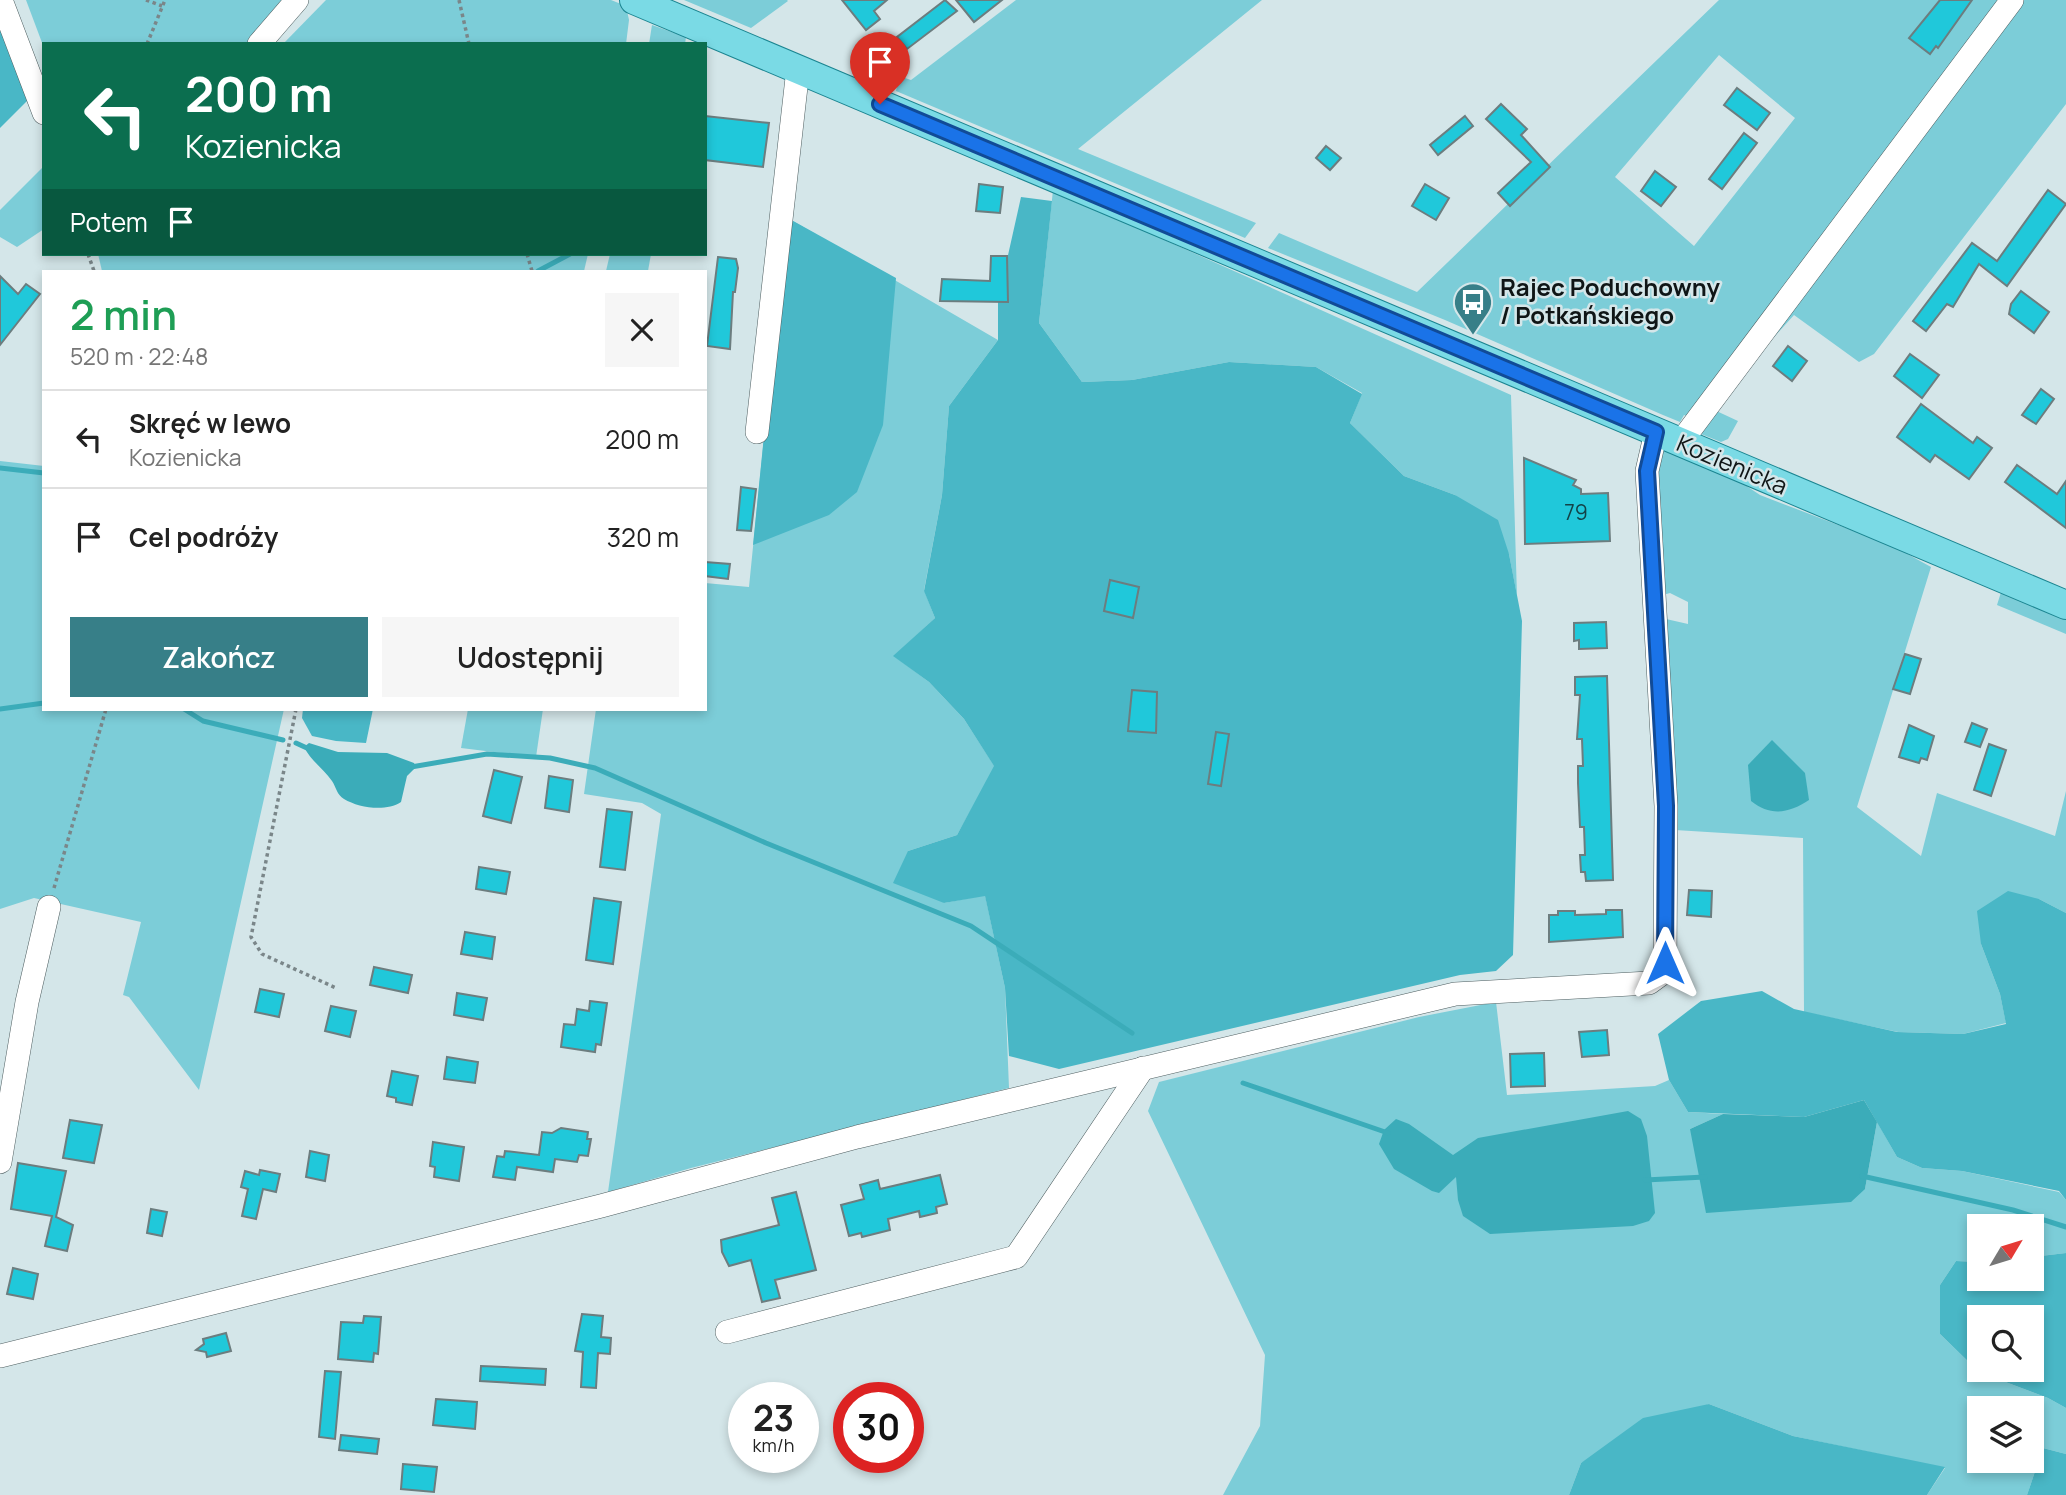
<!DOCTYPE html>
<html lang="pl">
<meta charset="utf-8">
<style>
body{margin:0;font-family:Manrope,sans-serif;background:#f6f6f6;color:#222;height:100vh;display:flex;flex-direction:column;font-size:26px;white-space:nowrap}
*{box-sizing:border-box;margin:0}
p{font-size:23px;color:#767676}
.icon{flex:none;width:38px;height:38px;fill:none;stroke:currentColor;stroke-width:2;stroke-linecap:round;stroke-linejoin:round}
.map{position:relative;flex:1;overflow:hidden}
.sheet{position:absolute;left:42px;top:270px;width:665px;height:441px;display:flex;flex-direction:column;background:#fff;border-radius:0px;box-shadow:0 4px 10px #0003}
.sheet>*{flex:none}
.top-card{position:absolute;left:42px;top:42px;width:665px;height:214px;border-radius:0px;box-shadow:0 4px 10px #0003;background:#0b6e4f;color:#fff;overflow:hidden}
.needle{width:46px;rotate:52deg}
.buttons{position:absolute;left:1967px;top:1214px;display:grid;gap:14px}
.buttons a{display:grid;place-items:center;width:77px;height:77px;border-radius:0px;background:#fff;box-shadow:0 4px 10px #0003;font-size:35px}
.speed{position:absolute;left:728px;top:1382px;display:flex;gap:14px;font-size:35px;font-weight:700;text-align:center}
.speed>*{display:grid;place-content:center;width:91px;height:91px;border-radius:50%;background:#fff;box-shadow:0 4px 10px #0003;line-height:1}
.speed small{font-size:18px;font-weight:400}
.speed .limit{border:10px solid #d22;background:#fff;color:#111}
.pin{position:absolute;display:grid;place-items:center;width:60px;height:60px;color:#fff;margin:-72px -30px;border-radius:50% 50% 50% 0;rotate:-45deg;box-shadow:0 0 7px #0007}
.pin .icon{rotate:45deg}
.me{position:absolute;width:77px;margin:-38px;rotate:0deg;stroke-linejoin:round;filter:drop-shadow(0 0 5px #0008)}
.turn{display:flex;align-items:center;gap:24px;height:147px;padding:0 28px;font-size:32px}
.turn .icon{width:91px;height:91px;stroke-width:2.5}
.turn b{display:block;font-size:49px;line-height:60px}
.then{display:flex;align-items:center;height:66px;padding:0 28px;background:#0003;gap:14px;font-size:26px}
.round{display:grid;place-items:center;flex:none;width:74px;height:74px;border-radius:0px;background:#f6f6f6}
.head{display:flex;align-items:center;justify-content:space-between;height:119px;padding:0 28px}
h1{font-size:42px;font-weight:600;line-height:52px;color:#1e9e55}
.button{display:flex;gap:14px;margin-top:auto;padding:14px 28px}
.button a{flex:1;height:80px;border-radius:0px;background:#377f88;color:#fff;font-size:28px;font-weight:600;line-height:80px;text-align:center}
.button a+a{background:#f6f6f6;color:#222}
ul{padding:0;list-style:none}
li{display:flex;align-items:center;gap:21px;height:98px;padding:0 28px;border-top:2px solid #e0e0e0}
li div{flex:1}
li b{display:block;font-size:26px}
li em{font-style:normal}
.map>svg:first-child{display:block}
.green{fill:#7ccdd8;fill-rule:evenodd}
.forest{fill:#49b7c6;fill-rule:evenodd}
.water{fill:#3bacb9}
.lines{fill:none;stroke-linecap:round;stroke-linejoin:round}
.stream{stroke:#3bacb9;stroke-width:5}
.building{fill:#20c8da;stroke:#6c7d7f;stroke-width:2}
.minor-casing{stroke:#4e5e60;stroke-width:24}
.major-casing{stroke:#1b8591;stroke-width:30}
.path{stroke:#7a8689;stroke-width:3.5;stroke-dasharray:3.5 3.5;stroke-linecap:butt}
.minor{stroke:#fff;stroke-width:23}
.major{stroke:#7adae5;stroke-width:28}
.route-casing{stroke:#114b97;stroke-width:18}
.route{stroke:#1a73e8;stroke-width:12}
.labels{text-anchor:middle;stroke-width:5;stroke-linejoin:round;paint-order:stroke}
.number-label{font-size:21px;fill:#134247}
.poi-label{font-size:24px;font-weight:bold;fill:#0f1516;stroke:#d4e6e9;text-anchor:start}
.street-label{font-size:24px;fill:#0f1516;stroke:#d4e6e9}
</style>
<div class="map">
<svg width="2066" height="1495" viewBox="0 0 2066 1495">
<rect width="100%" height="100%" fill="#d4e6e9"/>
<g class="green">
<polygon points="26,0 291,0 254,44 44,44 44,48"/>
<polygon points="326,0 611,0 626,6 629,20 626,44 283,44"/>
<polygon points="684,0 787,0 788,1 751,28"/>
<polygon points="1016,0 1262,0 1078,149 1256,223 1245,238 896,91 899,76 911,80"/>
<path d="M 1719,0 L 2066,0 L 2066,104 L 1874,354 L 1859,362 L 1794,315 L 1710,408 L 1738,421 L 1728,439 L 1721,442 L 1696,432 L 1696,419 L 1684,415 L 1680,422 L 1663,415 L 1445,320 L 1268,248 L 1279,233 L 1417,292 ZM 1719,55 L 1795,118 L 1694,246 L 1615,177 Z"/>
<polygon points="652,25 686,37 685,44 649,44"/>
<polygon points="44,166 44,229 17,247 0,237 0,210"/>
<polygon points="1053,190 1511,395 1517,596 1509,554 1455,495 1404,476 1350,423 1362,393 1316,367 1229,362 1132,380 1082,382 1039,323"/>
<polygon points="786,217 998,340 949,406 942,495 924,590 935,618 894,656 929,682 964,719 995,767 957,835 908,851 944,903 985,895 1005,988 1009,1088 691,1168 608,1192 661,814 642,803 584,794 596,709 705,709 705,583 749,587"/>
<polygon points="98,254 588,254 584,271 102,271"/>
<polygon points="610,254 651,254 648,271 606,271"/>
<polygon points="1667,447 1730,475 1760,495 1893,546 1931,567 1857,807 1921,856 1937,793 2055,836 2066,791 2066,913 2039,899 1981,944 2000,994 2006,1023 1963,1034 1898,1032 1804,1012 1803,838 1675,830 1666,619 1688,624 1688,602 1670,593 1663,595 1657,466 1658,456"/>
<polygon points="0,461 44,466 44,709 284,709 199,1090 129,997 123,995 141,922 34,898 0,909"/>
<polygon points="2002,589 2066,616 2066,634 1997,605"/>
<polygon points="468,709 543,709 536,757 461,748"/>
<path d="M 1496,1002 L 1507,1095 L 1655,1086 L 1669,1080 L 1688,1112 L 1723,1114 L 1690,1129 L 1865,1189 L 1877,1122 L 1897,1157 L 1922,1168 L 1962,1171 L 2059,1192 L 2066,1200 L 2066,1253 L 2032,1257 L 2032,1227 L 1979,1227 L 1979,1262 L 1956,1261 L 1940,1285 L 1940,1334 L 1979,1372 L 2048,1398 L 2066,1408 L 2066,1454 L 2043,1448 L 2027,1495 L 1927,1495 L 1945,1468 L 1793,1436 L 1709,1404 L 1581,1463 L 1569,1495 L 1223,1495 L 1260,1426 L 1265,1355 L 1148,1111 L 1159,1082 L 1419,1017 ZM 1979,1409 L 2032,1409 L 2032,1461 L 1979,1461 Z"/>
</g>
<g class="forest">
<polygon points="0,18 30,98 0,128"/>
<polygon points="1021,197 1052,201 1039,323 1082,382 1132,380 1229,362 1316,367 1362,394 1350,423 1404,476 1455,495 1498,520 1509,554 1522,621 1513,955 1496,971 1460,975 1059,1069 1009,1056 1005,988 985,896 944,903 893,883 908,851 957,835 994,766 964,719 929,682 893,656 935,618 924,591 942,495 949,406 998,340 998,300"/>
<polygon points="786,217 896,278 883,425 857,492 829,515 753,545"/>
<polygon points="303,709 373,709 366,743 336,741 312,736 302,718"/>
<polygon points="2008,891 2039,899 2066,913 2066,1200 2059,1191 1962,1171 1922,1168 1897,1157 1864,1100 1804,1117 1688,1112 1669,1080 1658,1034 1701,1001 1762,991 1794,1009 1897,1032 1963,1034 2006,1024 2000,994 1981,944 1977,911"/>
<path d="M 2066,1253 L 2066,1408 L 2048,1398 L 1979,1372 L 1940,1334 L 1940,1285 L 1956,1261 L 1979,1262 L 1979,1279 L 2032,1279 L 2032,1257 ZM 1979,1318 L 2032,1318 L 2032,1370 L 1979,1370 Z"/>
<polygon points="1709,1404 1793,1436 1945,1467 1927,1495 1569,1495 1581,1463 1643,1418"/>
<polygon points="2043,1448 2066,1454 2066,1495 2027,1495"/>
</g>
<g class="water">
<path d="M 1772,740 L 1805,773 L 1809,800 C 1789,813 1771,817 1751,801 L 1748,765 Z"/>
<path d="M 309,743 L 338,752 L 387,753 L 414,763 L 416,767 L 407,776 L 401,802 C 386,812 359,808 344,799 C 337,795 336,787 332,781 C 323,768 311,761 304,747 Z"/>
<polygon points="1864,1100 1877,1122 1865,1189 1851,1202 1706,1213 1690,1129 1723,1114 1804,1117"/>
<polygon points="1628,1111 1641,1119 1647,1136 1655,1213 1649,1221 1633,1226 1490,1234 1463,1216 1458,1200 1456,1177 1439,1193 1432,1191 1394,1169 1379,1144 1384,1130 1396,1119 1409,1124 1453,1155 1478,1138"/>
</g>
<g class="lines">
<g class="stream">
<polyline points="538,271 570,254"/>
<polyline points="0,468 44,473"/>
<polyline points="0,709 44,703"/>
<polyline points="184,709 203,721 283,740"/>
<polyline points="296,743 309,749"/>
<polyline points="411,767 487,754 550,758 595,768 766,843 971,926 1132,1033"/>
<polyline points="1243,1083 1388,1133"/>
<polyline points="1862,1176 2013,1210 2066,1227"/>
<polyline points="1645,1180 1705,1177"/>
</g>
</g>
<g class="building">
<polygon points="842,0 887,0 874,11 880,19 866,30"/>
<polygon points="945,0 957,11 907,49 897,37"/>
<polygon points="956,0 1002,0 974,22"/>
<polygon points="1940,0 1972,0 1938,48 1936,46 1930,54 1909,38"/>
<polygon points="1737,88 1770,113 1757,130 1724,105"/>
<polygon points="1501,104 1527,129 1521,135 1550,167 1510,206 1498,193 1531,162 1486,119"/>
<polygon points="705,116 769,123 763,167 705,160"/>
<polygon points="1465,116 1473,126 1438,155 1430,145"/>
<polygon points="1744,133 1757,143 1722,189 1709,179"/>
<polygon points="1326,146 1341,158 1330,170 1316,158"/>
<polygon points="1655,171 1676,187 1661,206 1641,191"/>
<polygon points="979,184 1003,187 1000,213 976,211"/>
<polygon points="1425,184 1449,198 1436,220 1412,206"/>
<polygon points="2048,190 2066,204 2007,286 1979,264 1953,307 1947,304 1926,331 1913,321 1972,243 1997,261"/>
<polygon points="991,256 1007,256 1008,302 940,301 942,279 990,281"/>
<polygon points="718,257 736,259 738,268 735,292 733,292 730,349 707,346"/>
<polygon points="0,276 18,294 26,284 40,294 0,345"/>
<polygon points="2021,291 2049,312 2034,333 2009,314 2011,304"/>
<polygon points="1788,346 1807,361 1792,381 1773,366"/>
<polygon points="1910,354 1939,375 1922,398 1894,376"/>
<polygon points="2041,389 2054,399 2036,424 2022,415"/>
<polygon points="1921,404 1973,443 1977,437 1992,448 1969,479 1935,455 1930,462 1897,437"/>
<polygon points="1524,458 1576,480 1573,485 1581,489 1581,494 1608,493 1610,541 1525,544"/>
<polygon points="2017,465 2057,494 2066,481 2066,528 2005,482"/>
<polygon points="741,487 756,489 751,531 737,530"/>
<polygon points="705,562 730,564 728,579 705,576"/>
<polygon points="1110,580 1139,587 1133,618 1104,611"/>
<polygon points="1606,622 1607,648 1579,649 1579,640 1574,641 1574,623"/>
<polygon points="1905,654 1921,659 1910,694 1893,689"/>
<polygon points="1607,676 1613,880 1586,881 1585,872 1581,872 1580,855 1585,855 1584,827 1580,827 1578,783 1578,766 1583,766 1582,739 1577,739 1580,695 1575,695 1575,677"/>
<polygon points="1132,690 1157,692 1156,733 1128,731"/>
<polygon points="1972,723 1987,729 1980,747 1965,742"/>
<polygon points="1909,725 1934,736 1927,760 1921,758 1919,763 1899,757"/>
<polygon points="1216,732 1229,734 1221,786 1208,784"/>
<polygon points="1989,744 2006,750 1991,796 1974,790"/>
<polygon points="494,770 522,777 511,823 483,816"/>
<polygon points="549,776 573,780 569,812 545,808"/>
<polygon points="607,809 632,812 625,870 600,867"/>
<polygon points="479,867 510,872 506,894 476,889"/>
<polygon points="1689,890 1712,891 1711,917 1687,915"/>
<polygon points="594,898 621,902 613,964 586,960"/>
<polygon points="1606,910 1622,910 1623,937 1549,942 1549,915 1558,915 1558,911 1575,911 1575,915 1606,914"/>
<polygon points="465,932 495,937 492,959 461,954"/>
<polygon points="374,967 412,975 408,993 370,985"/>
<polygon points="260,989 284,994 279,1017 255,1012"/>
<polygon points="457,993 487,998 483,1020 454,1015"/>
<polygon points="590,1001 607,1003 601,1045 596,1044 595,1052 561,1047 564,1024 575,1025 577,1009 589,1011"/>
<polygon points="331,1006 356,1011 350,1037 325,1031"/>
<polygon points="1607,1030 1609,1055 1582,1057 1579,1032"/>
<polygon points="1544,1053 1545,1086 1511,1087 1510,1054"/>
<polygon points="447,1057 478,1062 475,1083 444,1079"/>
<polygon points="392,1071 418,1076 412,1105 396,1102 396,1098 387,1096"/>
<polygon points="70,1120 102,1125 94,1163 63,1158"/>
<polygon points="561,1128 588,1132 587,1139 591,1139 588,1156 579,1155 577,1162 555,1159 553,1172 517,1167 515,1180 493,1177 497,1156 504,1157 505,1151 539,1155 542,1132 552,1133"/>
<polygon points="433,1142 464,1147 459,1181 434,1177 435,1167 430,1166"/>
<polygon points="310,1151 329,1155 325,1181 306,1177"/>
<polygon points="18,1163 66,1171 56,1217 73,1225 67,1251 45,1246 52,1216 11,1209"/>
<polygon points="260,1170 280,1174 276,1192 263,1189 256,1219 242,1216 248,1189 241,1187 245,1171 259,1175"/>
<polygon points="940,1175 947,1204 936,1207 937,1213 920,1217 919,1211 888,1219 890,1230 862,1237 861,1233 849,1236 841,1205 864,1199 860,1185 878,1180 880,1189"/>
<polygon points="796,1192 816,1270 775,1280 780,1298 762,1302 751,1260 729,1266 722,1252 721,1240 779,1225 772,1198"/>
<polygon points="151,1209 167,1212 162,1236 147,1233"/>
<polygon points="13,1268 38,1274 33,1299 7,1294"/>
<polygon points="582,1314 603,1316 601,1337 611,1338 610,1354 598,1353 596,1388 581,1387 583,1352 575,1351"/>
<polygon points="364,1316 381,1317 378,1354 374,1353 373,1362 338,1359 341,1322 363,1323"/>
<polygon points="226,1333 231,1351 207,1357 206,1352 196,1350 204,1344 203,1339"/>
<polygon points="481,1366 546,1369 545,1385 480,1381"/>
<polygon points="325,1371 341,1372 335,1439 319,1437"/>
<polygon points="436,1399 477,1402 475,1429 433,1425"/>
<polygon points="341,1435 379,1439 377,1454 339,1450"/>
<polygon points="403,1464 437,1467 434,1492 401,1489"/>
</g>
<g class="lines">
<g class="minor-casing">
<g id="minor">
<polyline points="1,0 44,113"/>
<polyline points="259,44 297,0"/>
<polyline points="757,432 798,69"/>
<polyline points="1680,443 2012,0"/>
<polyline points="0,1162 27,1002 49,907"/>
<polyline points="727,1332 1016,1257 1143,1068"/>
<polyline points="0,1356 601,1206 857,1137 1455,994 1649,983 1660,975 1665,963 1666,806 1647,471 1656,432"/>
</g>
</g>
<g class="major-casing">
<polyline id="major" points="634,0 2066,605"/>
</g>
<g class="path">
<polyline points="146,0 162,6"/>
<polyline points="459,0 469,44"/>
<polyline points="147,44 165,0"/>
<polyline points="88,254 94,271"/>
<polyline points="527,254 532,271"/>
<polyline points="296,709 251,937 262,954 336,988"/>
<polyline points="54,888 106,709"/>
</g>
<use href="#minor" class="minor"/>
<use href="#major" class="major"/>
</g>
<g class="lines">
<g class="route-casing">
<polyline id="route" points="880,104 1656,432 1647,471 1666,806 1665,963"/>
</g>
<use href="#route" class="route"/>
</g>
<defs>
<g id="bus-pin" transform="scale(2.0125)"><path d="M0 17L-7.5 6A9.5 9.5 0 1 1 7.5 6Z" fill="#377f88" stroke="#d4e6e9"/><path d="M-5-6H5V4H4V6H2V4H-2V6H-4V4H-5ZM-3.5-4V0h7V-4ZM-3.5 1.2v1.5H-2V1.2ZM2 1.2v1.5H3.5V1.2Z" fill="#fff"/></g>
</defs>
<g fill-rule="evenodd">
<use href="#bus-pin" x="1473" y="302"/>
</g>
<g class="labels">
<g class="number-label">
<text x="1576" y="520">79</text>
</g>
<g class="poi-label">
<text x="1500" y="296">Rajec Poduchowny<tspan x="1500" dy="28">/ Potkańskiego</tspan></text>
</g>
<g class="street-label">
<text transform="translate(1732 465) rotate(23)" y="8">Kozienicka</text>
</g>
</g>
</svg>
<div class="buttons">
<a><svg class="needle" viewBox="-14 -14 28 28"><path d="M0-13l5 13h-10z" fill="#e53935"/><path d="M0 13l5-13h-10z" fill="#767676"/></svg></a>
<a><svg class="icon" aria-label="search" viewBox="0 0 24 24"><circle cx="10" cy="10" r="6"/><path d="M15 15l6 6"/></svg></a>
<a><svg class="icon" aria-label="layers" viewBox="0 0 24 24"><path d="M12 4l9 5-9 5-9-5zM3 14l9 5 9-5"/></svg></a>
</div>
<div class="speed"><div>23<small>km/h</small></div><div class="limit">30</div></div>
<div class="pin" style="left:880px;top:104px;background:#d93025"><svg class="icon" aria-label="arrive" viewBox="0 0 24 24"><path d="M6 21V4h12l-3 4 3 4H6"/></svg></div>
<svg class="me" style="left:1665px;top:963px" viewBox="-20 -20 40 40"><path d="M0-17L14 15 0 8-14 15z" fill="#1a73e8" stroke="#fff" stroke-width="4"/></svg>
<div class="top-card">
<div class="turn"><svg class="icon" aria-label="left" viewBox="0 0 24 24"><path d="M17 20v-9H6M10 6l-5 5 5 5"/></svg><div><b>200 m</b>Kozienicka</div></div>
<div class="then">Potem<svg class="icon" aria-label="arrive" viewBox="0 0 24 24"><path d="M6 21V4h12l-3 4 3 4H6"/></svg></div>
</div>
<section class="sheet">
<div class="head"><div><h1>2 min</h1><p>520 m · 22:48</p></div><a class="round"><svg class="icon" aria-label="close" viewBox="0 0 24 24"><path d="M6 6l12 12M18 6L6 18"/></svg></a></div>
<ul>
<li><svg class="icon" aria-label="left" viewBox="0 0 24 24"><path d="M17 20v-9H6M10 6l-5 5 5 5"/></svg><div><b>Skręć w lewo</b><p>Kozienicka</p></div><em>200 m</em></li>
<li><svg class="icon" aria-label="arrive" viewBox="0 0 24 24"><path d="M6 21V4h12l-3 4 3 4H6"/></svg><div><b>Cel podróży</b></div><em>320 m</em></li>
</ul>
<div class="button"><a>Zakończ</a><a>Udostępnij</a></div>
</section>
</div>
